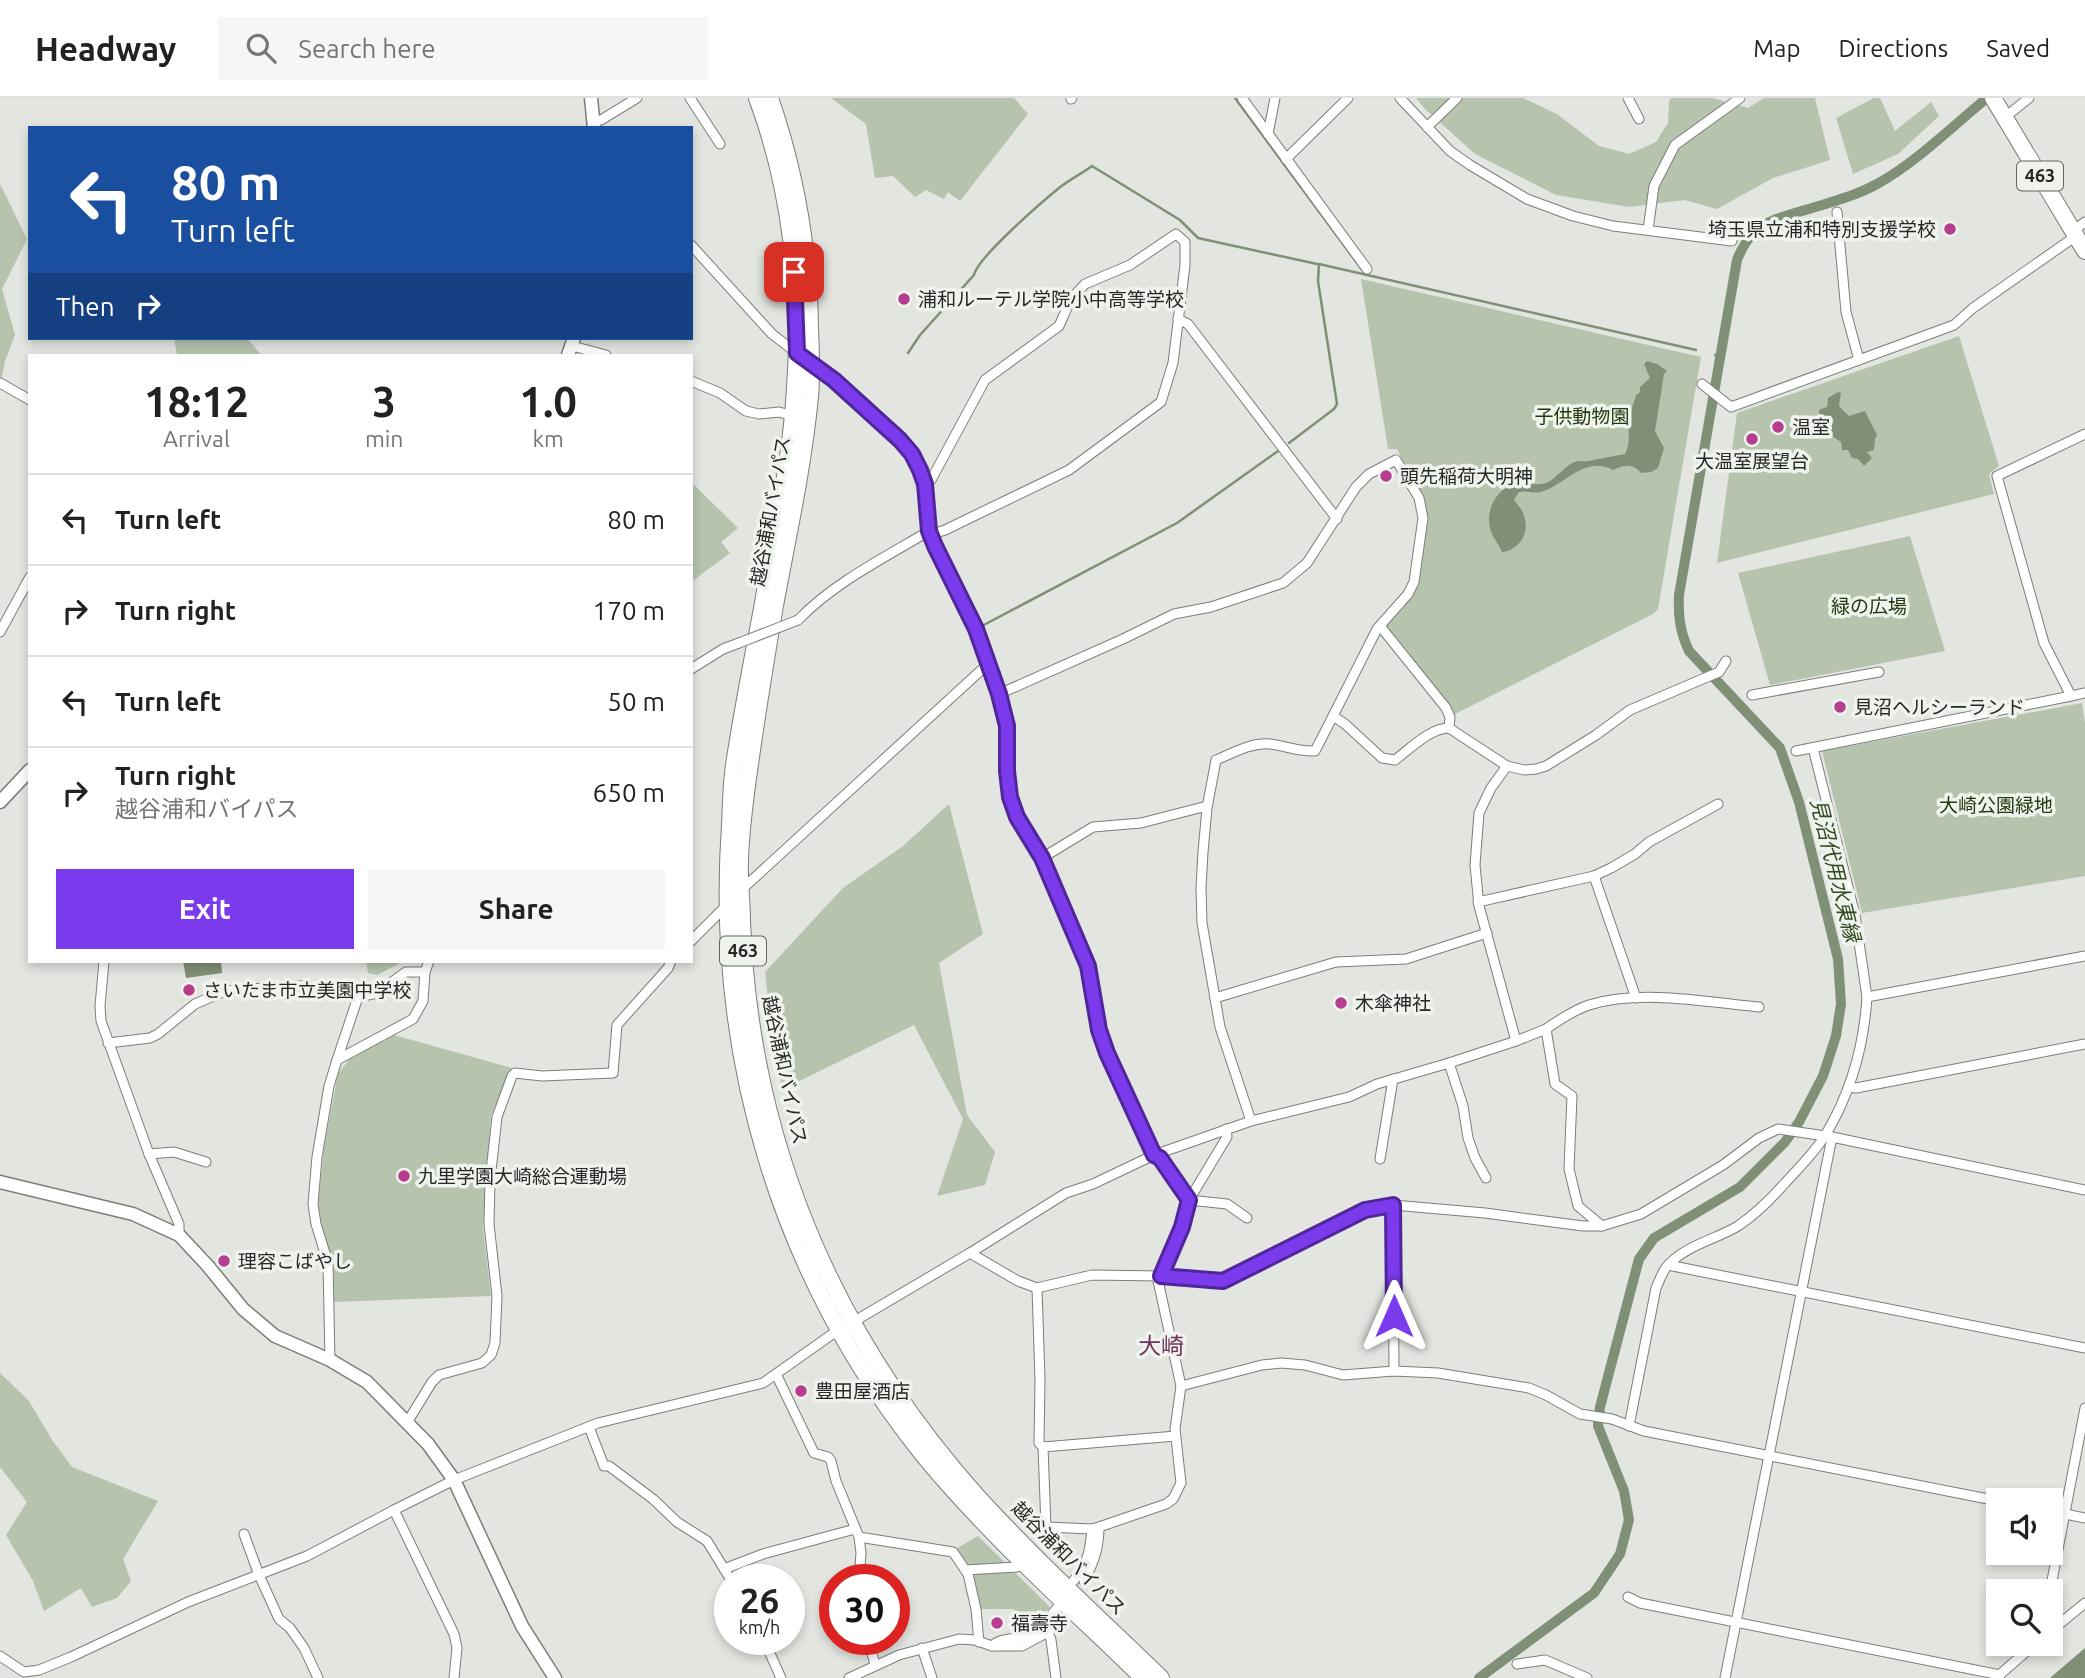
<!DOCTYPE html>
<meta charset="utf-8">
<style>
body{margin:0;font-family:Ubuntu,"Noto Sans JP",sans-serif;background:#f6f6f6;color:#222;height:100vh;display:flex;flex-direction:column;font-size:26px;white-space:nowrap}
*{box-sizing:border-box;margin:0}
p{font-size:23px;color:#767676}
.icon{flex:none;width:38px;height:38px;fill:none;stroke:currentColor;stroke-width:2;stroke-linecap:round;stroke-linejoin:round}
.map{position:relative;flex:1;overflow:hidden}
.details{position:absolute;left:28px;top:256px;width:665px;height:609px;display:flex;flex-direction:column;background:#fff;border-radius:0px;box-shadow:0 4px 10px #0003}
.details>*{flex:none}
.hud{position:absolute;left:28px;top:28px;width:665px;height:214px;border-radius:0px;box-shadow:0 4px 10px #0003;background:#1a4fa0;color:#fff;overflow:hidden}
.fabs{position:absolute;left:1986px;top:1390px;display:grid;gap:14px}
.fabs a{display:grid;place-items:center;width:77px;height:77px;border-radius:0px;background:#fff;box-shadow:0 4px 10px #0003;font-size:35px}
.speed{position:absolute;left:714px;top:1466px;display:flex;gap:14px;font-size:35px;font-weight:700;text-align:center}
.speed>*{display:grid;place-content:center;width:91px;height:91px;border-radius:50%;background:#fff;box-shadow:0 4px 10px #0003;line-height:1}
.speed small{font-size:18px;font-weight:400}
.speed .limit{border:10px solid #d22;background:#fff;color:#111}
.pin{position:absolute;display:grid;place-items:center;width:60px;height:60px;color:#fff;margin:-30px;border-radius:14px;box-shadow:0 4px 10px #0006}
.me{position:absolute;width:77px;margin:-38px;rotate:0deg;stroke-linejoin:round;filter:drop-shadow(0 0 5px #0008)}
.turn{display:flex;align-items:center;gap:24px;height:147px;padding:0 28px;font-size:32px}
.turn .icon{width:91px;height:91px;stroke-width:2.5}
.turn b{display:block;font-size:49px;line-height:60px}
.then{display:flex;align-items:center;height:66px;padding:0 28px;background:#0003;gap:14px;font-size:26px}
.eta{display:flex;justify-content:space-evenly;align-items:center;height:119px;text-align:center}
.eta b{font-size:42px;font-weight:600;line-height:49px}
.action{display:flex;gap:14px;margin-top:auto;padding:14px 28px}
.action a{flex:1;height:80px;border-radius:0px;background:#7c3aed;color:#fff;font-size:28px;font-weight:600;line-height:80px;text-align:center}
.action a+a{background:#f6f6f6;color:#222}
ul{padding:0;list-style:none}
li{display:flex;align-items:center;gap:21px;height:91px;padding:0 28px;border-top:2px solid #e0e0e0}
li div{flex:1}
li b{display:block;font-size:26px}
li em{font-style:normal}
header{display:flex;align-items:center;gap:42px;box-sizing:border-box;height:98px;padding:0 35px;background:#fff;border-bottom:2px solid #e0e0e0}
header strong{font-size:33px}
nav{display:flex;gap:38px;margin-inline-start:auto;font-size:24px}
.search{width:490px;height:63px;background:#f6f6f6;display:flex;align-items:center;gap:18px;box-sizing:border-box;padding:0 24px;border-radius:0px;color:#767676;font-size:26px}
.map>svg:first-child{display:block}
.green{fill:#b6c4ad}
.water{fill:#809076}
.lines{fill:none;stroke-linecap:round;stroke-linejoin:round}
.stream{stroke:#809076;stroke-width:2.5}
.canal{stroke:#809076;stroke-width:10}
.street-casing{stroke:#7b7e79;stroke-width:11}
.secondary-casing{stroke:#7b7e79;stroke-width:15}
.highway-casing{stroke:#7b7e79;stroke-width:18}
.street{stroke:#fff;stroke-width:9}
.secondary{stroke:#fff;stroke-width:12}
.highway{stroke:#fff;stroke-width:16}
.street-bridge-casing{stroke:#7b7e79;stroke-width:11;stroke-linecap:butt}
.street-bridge{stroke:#fff;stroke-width:9}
.route-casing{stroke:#51269a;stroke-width:18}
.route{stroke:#7c3aed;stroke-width:12}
.poi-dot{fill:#b73d8f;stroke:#eff3ed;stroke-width:2.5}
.labels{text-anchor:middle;stroke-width:7;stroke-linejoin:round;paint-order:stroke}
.shield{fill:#eff3ed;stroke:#636562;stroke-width:2}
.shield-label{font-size:18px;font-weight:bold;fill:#272826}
.poi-label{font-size:19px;fill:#272826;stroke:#eff3ed;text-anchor:start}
.park-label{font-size:19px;fill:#21390e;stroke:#eff3ed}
.street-label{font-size:19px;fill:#272826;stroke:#eff3ed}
.water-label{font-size:21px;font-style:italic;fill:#334b21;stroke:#eff3ed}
.quarter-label{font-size:23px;fill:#6f3259;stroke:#eff3ed}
</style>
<header>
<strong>Headway</strong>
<div class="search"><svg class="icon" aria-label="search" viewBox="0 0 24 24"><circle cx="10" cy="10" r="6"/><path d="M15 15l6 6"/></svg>Search here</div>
<nav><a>Map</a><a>Directions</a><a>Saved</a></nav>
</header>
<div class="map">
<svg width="2085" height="1580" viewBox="0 0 2085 1580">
<rect width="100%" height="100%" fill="#e2e5e0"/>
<g class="green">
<polygon points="831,0 1014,0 1028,16 960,103 948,94 944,101 926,92 915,99 893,78 875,80 866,26"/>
<polygon points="1416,0 1523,0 1557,16 1599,48 1629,56 1656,44 1668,25 1669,2 1672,0 1712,0 1748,10 1764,0 1815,0 1830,62 1773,80 1717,111 1684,102 1629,109 1556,97 1475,56 1424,10"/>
<polygon points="1874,0 1880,0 1895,33 1931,4 1939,18 1898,56 1853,76 1836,20"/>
<polygon points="0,86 27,141 2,191 15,237 5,263 0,288"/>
<polygon points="1361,181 1701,259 1658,511 1653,516 1453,617 1387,533 1387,526 1411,497 1421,399 1397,351 1388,351"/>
<polygon points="1959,238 1999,368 1989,376 1994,396 1717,465 1737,315"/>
<polygon points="174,240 247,240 261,257 177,257"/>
<polygon points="691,384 738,430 721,444 730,455 691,484"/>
<polygon points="1910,438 1945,553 1770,587 1738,475"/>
<polygon points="2082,605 2085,626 2085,778 1862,815 1822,653"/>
<polygon points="949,706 983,836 939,865 967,1017 995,1054 985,1087 937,1098 963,1021 914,927 783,991 774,955 765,874 843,790 903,748"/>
<polygon points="366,863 404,863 377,877 368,875"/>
<polygon points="394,937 512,970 491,1017 483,1129 491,1198 334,1204 334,1167 321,1128 318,1108 324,1049 338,976 350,960"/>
<polygon points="0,1275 29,1303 52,1342 72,1369 158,1403 123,1461 131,1483 117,1500 92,1509 81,1490 44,1513 33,1483 6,1437 27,1404 0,1369"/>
<polygon points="978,1438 1050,1509 1038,1523 1017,1524 1014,1511 979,1511 972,1475 956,1451"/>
</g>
<g class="water">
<path d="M 1647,263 L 1657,266 L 1667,273 L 1664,276 L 1655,333 L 1664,350 L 1658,370 L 1651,374 L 1641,375 C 1632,365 1624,367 1613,372 C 1585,357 1565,387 1541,394 C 1533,396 1527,392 1519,394 L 1514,402 C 1519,408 1524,414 1525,422 C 1529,437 1517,453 1502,454 C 1498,445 1492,439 1490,430 C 1485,410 1499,387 1519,386 C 1529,385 1537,388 1546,385 C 1557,381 1565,366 1577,363 C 1581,363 1584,364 1588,363 C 1600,361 1613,358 1625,356 C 1630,347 1629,336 1628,326 C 1628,317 1634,306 1636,297 L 1640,294 L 1640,289 L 1650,280 L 1644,266 Z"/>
<polygon points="1838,294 1841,295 1839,308 1849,318 1865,313 1877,337 1875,341 1874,352 1867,354 1872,360 1864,368 1858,361 1852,360 1848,352 1842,352 1841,344 1832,338 1830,330 1834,322 1832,321 1824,330 1820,329 1819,312 1827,309 1828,300"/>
<polygon points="183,863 221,863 222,875 186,880"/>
<polygon points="2085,1550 2085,1580 2050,1580"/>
</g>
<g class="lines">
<g class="stream">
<polyline points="1235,0 1366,177"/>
<path d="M 908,255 L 920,237 L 974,177 C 977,160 1043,103 1059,90 C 1069,82 1081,76 1092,68 L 1180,122 L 1198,140 L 1317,166"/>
<polyline points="1715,257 1721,258"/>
<polyline points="1289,345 1334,311 1337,306 1318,183 1319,166 1696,252"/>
<polyline points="980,529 1177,425 1278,353"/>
</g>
<path class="canal" d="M 1479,1580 L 1594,1495 L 1620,1456 L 1629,1422 L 1624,1393 L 1598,1328 L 1600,1309 L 1639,1161 L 1654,1140 L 1740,1089 L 1785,1044 L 1799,1024 L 1823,978 L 1836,938 L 1841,906 L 1838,861 L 1799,704 L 1780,650 L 1689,553 C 1680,534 1678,518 1679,497 L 1737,162 C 1741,152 1746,142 1754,135 C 1769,120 1793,116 1812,110 C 1835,103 1857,97 1877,86 C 1914,66 1954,27 1987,0"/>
<g class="street-casing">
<g id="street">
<polyline points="690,0 720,46"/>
<polyline points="1242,0 1367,171"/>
<polyline points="1400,0 1450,53 1470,67 1527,101 1573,118 1613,128 1732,143"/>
<polyline points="1628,0 1639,21"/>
<polyline points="1071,1 1072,0"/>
<polyline points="2004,20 2029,0"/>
<polyline points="593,23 601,22 637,0"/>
<polyline points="1427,29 1457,0"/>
<polyline points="1268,36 1275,0"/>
<polyline points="1286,61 1348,0"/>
<polyline points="1837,114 1846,214 1859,262"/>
<polyline points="1648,132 1654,88 1675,47 1740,0"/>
<polyline points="2073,133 2085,124"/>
<polyline points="691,147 772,236 798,256"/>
<polyline points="1178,221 1188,226 1337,421"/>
<polyline points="572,248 606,257"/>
<polyline points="812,266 834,282 900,342 912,356 920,372 925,386 929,433 935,448 976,531 999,596 1007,628 1007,673 1010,699 1017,719 1042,760 1088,868 1099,932 1107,955 1154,1057 1160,1061 1189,1102 1182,1129 1161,1178"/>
<polyline points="691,283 720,295 746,313 759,316 779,314 793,318"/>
<polyline points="0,285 30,302"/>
<polyline points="1702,286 1731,309 1954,227 1973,210 2076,138"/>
<polyline points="925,386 931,382 985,282 1059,228 1071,201 1085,186 1130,167 1176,136 1185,144 1185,167 1173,265 1161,304 1069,372 945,432 930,437"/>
<path d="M 798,522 C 835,484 884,460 929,433"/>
<polyline points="1380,528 1446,610 1450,619 1449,630"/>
<polyline points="0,534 30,479"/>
<polyline points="691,571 723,551 739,545"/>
<polyline points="999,596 1123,541 1174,516 1211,509 1283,485 1307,465 1356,389 1369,376 1396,362 1419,400 1423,420 1414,484 1408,496 1377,531 1333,618"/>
<polyline points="1752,597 1879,574"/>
<polyline points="2071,598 2085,595"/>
<polyline points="1813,650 1855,817 1867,899"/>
<polyline points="1796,653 2071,598 2044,545 1997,378 2085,336"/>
<polyline points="1507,668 1491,690 1479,715 1475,767 1479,808 1516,943"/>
<polyline points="1042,760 1093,729 1141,725 1207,708"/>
<polyline points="1594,778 1636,900"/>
<polyline points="740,793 989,565"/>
<polyline points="1478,804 1594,778 1611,770 1635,756 1649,744 1718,706"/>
<polyline points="691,843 728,806"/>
<polyline points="104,863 100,908 101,923 149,1056 179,1126 179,1137"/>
<polyline points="1215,900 1336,864 1406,861 1487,835"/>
<path d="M 1546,931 C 1559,922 1574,912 1589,907 C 1640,891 1707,904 1759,909"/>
<polyline points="108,945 150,940 158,936 195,906 225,893 287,888 305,888 358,899 377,895 406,874 425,874"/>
<polyline points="337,962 358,899"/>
<polyline points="1449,965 1463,1008 1468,1040 1475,1060 1486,1080"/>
<polyline points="1849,989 1856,990 2085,946"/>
<path d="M 1251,1023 L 1220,929 L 1202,825 L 1201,790 L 1203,754 L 1207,710 L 1216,662 C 1233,655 1252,644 1270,646 C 1286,648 1299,654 1315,653 L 1333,618 L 1345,626 L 1382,660 L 1395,662 C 1410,651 1430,630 1449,630 L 1507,668 L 1524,672 L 1536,671 L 1546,668 L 1596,637 L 1630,612 L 1719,574 L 1726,563"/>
<polyline points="1226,1031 1227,1039 1189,1102 1227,1106 1247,1120"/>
<polyline points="149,1056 174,1054 206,1064"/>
<polyline points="1380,1061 1393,981"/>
<polyline points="1393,1107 1394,1273"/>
<polyline points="970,1155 1066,1095 1093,1086 1154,1057 1251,1023 1349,999 1377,986 1449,965 1516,943 1546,931 1555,986 1572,998 1569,1071 1578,1108 1602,1128"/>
<polyline points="1669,1166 1673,1168 2085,1250"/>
<polyline points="1157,1178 1181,1288 1175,1331 1181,1385 1173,1401 1166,1406 1099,1429 1092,1431 1046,1429 1043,1349 1176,1338"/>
<polyline points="1037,1190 1040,1282 1039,1345 1043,1349"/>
<polyline points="330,1262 328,1165 316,1126 313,1106 317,1059 329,988 337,962 413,921 423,903 425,874 429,863"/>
<polyline points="776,1276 814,1355 828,1359 831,1363 836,1383 859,1439 861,1455 859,1482"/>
<polyline points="1181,1288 1262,1267 1281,1265 1305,1267 1343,1277 1394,1273 1438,1275 1529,1290 1546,1297 1580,1316 1612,1321 1644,1333 1998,1403"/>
<polyline points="408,1323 432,1284 439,1277 482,1265 491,1257 495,1245 497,1198 489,1126 490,1082 497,1019 512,978 515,975 542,978 613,975 617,927 668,870 671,863"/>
<path d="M 1629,1328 L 1656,1190 C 1659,1184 1661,1177 1665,1171 C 1682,1148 1715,1142 1738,1128 C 1756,1116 1771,1101 1785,1085 C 1799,1070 1816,1053 1826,1036 C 1851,994 1864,947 1867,899 L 2085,858"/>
<polyline points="589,1329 604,1368 609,1368 653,1401 677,1424 707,1443 731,1482"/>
<polyline points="394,1412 454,1536 457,1550 454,1580"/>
<polyline points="2051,1413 2085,1420"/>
<polyline points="244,1436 259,1477 279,1521 290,1530 304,1550 318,1580"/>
<polyline points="859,1439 953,1454 968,1476 976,1511 979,1544"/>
<polyline points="724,1471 763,1456 855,1431"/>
<polyline points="965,1472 1017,1469"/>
<path d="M 1084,1483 C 1094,1464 1099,1450 1099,1429"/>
<path d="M 1068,1489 C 1086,1470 1090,1457 1092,1431"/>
<polyline points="2050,1493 2085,1310"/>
<polyline points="1628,1499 1640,1505 2000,1577"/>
<polyline points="2051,1533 2085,1505"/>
<polyline points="1048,1534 1051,1542 1056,1580"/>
<polyline points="764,1542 781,1580"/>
<polyline points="868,1542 875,1566"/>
<path d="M 992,1548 C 1001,1539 1016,1542 1028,1537 C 1043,1530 1053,1515 1063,1502"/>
<polyline points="922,1550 932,1580"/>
<polyline points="0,1558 24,1574 39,1572 71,1559 188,1504 307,1458 394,1412 454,1382 598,1325 763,1285 831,1237 970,1155 1018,1183 1037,1190 1092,1177 1161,1178 1223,1183 1365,1112 1393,1107 1485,1115 1583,1128 1602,1128 1641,1116 1723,1067 1759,1040 1778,1031 1832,1039 2085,1092"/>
<polyline points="1517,1566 1545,1562 1587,1580"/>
<polyline points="849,1580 899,1557 959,1541 975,1542 992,1548 1022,1548 1048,1534 1060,1519"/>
<polyline points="1725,1580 1832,1039"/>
<polyline points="1996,1580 2036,1545"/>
</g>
</g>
<g class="secondary-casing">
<g id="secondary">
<polyline points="591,0 594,30"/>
<polyline points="568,257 574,240"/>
<polyline points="0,704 30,672"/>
<polyline points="0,1084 133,1116 179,1137 208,1168 243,1211 275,1238 330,1262 367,1284 428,1346 454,1382 522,1528 555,1580"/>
</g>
</g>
<g class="highway-casing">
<g id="highway">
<path d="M 757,0 C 791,91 802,194 795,290 C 791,362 775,434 763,505 C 753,559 742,613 734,667 C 731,687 731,707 730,727 C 714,957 779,1178 924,1358 C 990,1438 1069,1508 1143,1580"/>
<path d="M 770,0 C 796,75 809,150 810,230 C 811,253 812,276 810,299 C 803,371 787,442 774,513 C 766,561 758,610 751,659 C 746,693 741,727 740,762 C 739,782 742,803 742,823 C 750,1041 831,1234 976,1397 C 1034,1461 1099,1520 1161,1580"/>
<polyline points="1993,0 2085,153"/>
</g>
</g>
<use href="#street" class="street"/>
<use href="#secondary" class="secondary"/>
<use href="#highway" class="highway"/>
<g class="street-bridge-casing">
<polyline id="street-bridge" points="739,545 798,522"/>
</g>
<use href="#street-bridge" class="street-bridge"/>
</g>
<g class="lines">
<g class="route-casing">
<polyline id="route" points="794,174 797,255 834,282 900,342 912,356 920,372 925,386 929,433 935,448 976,531 999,596 1007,628 1007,673 1010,699 1017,719 1042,760 1088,868 1099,932 1107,955 1154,1057 1160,1060 1189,1102 1182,1129 1161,1178 1223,1183 1365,1112 1393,1107 1394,1218"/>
</g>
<use href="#route" class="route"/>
</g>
<g class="poi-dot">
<circle cx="1950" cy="131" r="7"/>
<circle cx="904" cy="201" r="7"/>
<circle cx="1778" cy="329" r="7"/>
<circle cx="1752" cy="341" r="7"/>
<circle cx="1386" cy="378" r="7"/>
<circle cx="1840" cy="609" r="7"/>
<circle cx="189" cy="892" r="7"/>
<circle cx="1341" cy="905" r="7"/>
<circle cx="404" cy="1078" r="7"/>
<circle cx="224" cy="1163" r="7"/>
<circle cx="801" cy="1293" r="7"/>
<circle cx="997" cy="1525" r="7"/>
</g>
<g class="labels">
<g class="shield">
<rect x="2017" y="63.5" width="46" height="29" rx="5"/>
<rect x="720" y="838.5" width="46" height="29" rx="5"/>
</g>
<g class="shield-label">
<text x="2040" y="84">463</text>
<text x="743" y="859">463</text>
</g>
<g class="poi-label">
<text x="1936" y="138" text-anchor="end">埼玉県立浦和特別支援学校</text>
<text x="918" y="208">浦和ルーテル学院小中高等学校</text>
<text x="1792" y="336">温室</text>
<text x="1752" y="370" text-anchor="middle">大温室展望台</text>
<text x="1400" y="385">頭先稲荷大明神</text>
<text x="1854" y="616">見沼ヘルシーランド</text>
<text x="203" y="899">さいたま市立美園中学校</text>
<text x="1355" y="912">木傘神社</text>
<text x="418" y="1085">九里学園大崎総合運動場</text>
<text x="238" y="1170">理容こばやし</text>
<text x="815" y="1300">豊田屋酒店</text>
<text x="1011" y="1532">福壽寺</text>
</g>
<g class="park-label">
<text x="1582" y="325">子供動物園</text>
<text x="1869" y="515">緑の広場</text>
<text x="1996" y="714">大崎公園緑地</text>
</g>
<g class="street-label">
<text transform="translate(770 413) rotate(-80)" y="7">越谷浦和バイパス</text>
<text transform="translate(785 972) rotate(78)" y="7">越谷浦和バイパス</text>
<text transform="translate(1069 1460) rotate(45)" y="7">越谷浦和バイパス</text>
</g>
<g class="water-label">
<text transform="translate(1835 772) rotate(76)" y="7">見沼代用水東縁</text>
</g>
<g class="quarter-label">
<text x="1161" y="1256">大崎</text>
</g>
</g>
</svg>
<div class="fabs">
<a><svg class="icon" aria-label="sound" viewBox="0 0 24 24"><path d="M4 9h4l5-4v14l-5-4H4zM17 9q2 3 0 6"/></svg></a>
<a><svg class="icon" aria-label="search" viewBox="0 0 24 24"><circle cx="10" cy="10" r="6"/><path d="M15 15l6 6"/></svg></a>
</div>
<div class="speed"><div>26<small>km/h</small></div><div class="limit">30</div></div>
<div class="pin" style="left:794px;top:174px;background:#d93025"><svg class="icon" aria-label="arrive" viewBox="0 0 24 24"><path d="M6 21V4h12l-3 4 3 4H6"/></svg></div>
<svg class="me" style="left:1394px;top:1218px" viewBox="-20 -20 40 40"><path d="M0-17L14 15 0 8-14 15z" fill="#7c3aed" stroke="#fff" stroke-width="4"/></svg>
<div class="hud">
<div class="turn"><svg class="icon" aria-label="left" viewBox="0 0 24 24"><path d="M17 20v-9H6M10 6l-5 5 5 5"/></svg><div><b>80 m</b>Turn left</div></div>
<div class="then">Then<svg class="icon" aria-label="right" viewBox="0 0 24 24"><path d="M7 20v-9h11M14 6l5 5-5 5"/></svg></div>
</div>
<section class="details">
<div class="eta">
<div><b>18:12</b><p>Arrival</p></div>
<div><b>3</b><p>min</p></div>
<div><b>1.0</b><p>km</p></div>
</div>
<ul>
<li><svg class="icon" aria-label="left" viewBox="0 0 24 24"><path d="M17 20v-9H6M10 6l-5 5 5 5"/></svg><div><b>Turn left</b></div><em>80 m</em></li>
<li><svg class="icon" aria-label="right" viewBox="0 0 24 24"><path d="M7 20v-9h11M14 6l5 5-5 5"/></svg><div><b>Turn right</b></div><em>170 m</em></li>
<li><svg class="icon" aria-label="left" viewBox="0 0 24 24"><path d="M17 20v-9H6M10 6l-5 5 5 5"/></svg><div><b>Turn left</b></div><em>50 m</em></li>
<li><svg class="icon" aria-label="right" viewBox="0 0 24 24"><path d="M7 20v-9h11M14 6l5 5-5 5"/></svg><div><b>Turn right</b><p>越谷浦和バイパス</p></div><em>650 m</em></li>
</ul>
<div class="action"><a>Exit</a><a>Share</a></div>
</section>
</div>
